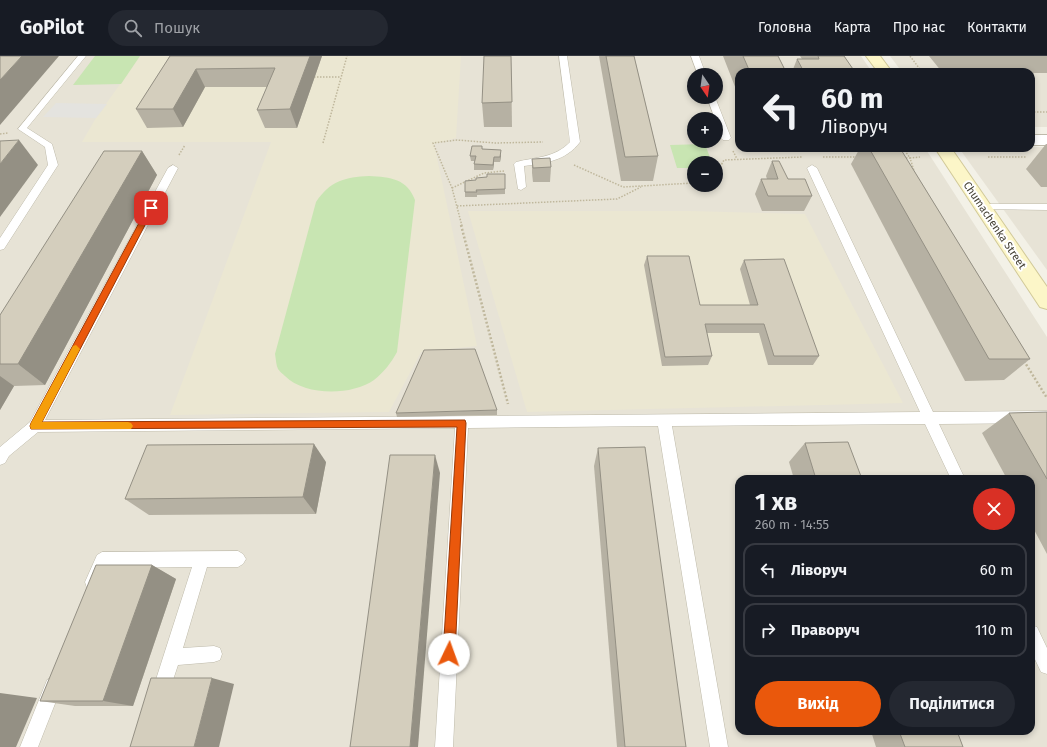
<!DOCTYPE html>
<html lang="uk">
<meta charset="utf-8">
<style>
body{margin:0;font-family:"Fira Sans",sans-serif;background:#242831;color:#f1f3f6;height:100vh;display:flex;flex-direction:column;font-size:15px;white-space:nowrap}
*{box-sizing:border-box;margin:0}
p{font-size:13px;color:#9ea1a6}
.icon{flex:none;width:22px;height:22px;fill:none;stroke:currentColor;stroke-width:2;stroke-linecap:round;stroke-linejoin:round}
.map{position:relative;flex:1;overflow:hidden}
.details{position:absolute;left:735px;top:419px;width:300px;height:260px;display:flex;flex-direction:column;background:#171b24;border-radius:12px;box-shadow:0 2px 6px #0003}
.details>*{flex:none}
.top-card{position:absolute;left:735px;top:12px;width:300px;height:84px;border-radius:12px;box-shadow:0 2px 6px #0003;background:#171b24;color:#f1f3f6;overflow:hidden}
.needle{width:26px;rotate:167deg}
.fabs{position:absolute;left:687px;top:12px;display:grid;gap:8px}
.fabs a{display:grid;place-items:center;width:36px;height:36px;border-radius:50%;background:#171b24;box-shadow:0 2px 6px #0003;font-size:20px}
.pin{position:absolute;display:grid;place-items:center;width:34px;height:34px;color:#fff;margin:-17px;border-radius:8px;box-shadow:0 2px 6px #0006}
.me{position:absolute;width:44px;margin:-22px;rotate:3deg;stroke-linejoin:round;filter:drop-shadow(0 0 3px #0008)}
.turn{display:flex;align-items:center;gap:14px;height:84px;padding:0 20px;font-size:18px}
.turn .icon{width:52px;height:52px;stroke-width:2.5}
.turn b{display:block;font-size:28px;line-height:34px}
.round{display:grid;place-items:center;flex:none;width:42px;height:42px;border-radius:21px;background:#242831}
.headline{display:flex;align-items:center;justify-content:space-between;height:68px;padding:0 20px}
h1{font-size:24px;font-weight:700;line-height:30px}
.action{display:flex;gap:8px;margin-top:auto;padding:8px 20px}
.action a{flex:1;height:46px;border-radius:24px;background:#ea580c;color:#fff;font-size:16px;font-weight:700;line-height:46px;text-align:center}
.action a+a{background:#242831;color:#f1f3f6}
ul{padding:0;list-style:none}
li{display:flex;align-items:center;gap:12px;height:54px;margin:0 8px 6px;padding:0 12px;border:2px solid #363941;border-radius:12px}
li div{flex:1}
li b{display:block;font-size:15px}
li em{font-style:normal}
header{display:flex;align-items:center;gap:24px;box-sizing:border-box;height:56px;padding:0 20px;background:#171b24;border-bottom:1px solid #363941}
header strong{font-size:19px}
nav{display:flex;gap:22px;margin-inline-start:auto;font-size:14px}
.search{width:280px;height:36px;background:#242831;display:flex;align-items:center;gap:10px;box-sizing:border-box;padding:0 14px;border-radius:22px;color:#9ea1a6;font-size:15px}
.map>svg:first-child{display:block}
.residential{fill:#e7e3d6;fill-rule:evenodd}
.education{fill:#ebe7d2}
.green{fill:#c8e5b2}
.parking{fill:#e4e3df}
.lines{fill:none;stroke-linecap:round;stroke-linejoin:round}
.lane-casing{stroke:#bebaaa;stroke-width:1}
.street-casing{stroke:#bebaaa;stroke-width:2}
.secondary-casing{stroke:#d1c998;stroke-width:2}
.path-far1{stroke:#bfb79c;stroke-width:1.5;stroke-dasharray:1.5 1.5;stroke-linecap:butt}
.path{stroke:#bfb79c;stroke-width:2.5;stroke-dasharray:2 2;stroke-linecap:butt}
.lane{fill:#fff;fill-rule:evenodd}
.street{fill:#fff;fill-rule:evenodd}
.secondary{fill:#fcf6c8;fill-rule:evenodd}
.wall{fill:#b6b1a3}
.shaded-wall{fill:#949084}
.building{fill:#d4cebd;stroke:#949084}
.route{fill:#ea580c;stroke:#983908}
.slow{fill:#f59e0b}
.labels{text-anchor:middle;stroke-width:4;stroke-linejoin:round;paint-order:stroke}
.far-street-label{font-size:11px;fill:#464236;stroke:#fff}
</style>
<header>
<strong>GoPilot</strong>
<div class="search"><svg class="icon" aria-label="search" viewBox="0 0 24 24"><circle cx="10" cy="10" r="6"/><path d="M15 15l6 6"/></svg>Пошук</div>
<nav><a>Головна</a><a>Карта</a><a>Про нас</a><a>Контакти</a></nav>
</header>
<div class="map">
<svg width="1047" height="691" viewBox="0 0 1047 691">
<rect width="100%" height="100%" fill="#f3f1e7"/>
<g class="residential">
<path d="M 0,0 L 861,0 L 872,16 L 739,16 L 739,92 L 925,92 L 1047,281 L 1047,691 L 0,691 ZM 694,19 L 716,19 L 716,41 L 694,41 ZM 694,63 L 716,63 L 716,85 L 694,85 ZM 694,107 L 716,107 L 716,129 L 694,129 ZM 739,423 L 1031,423 L 1031,675 L 739,675 Z"/>
<polygon points="890,0 1047,0 1047,71 1031,71 1031,16 902,16"/>
<polygon points="1047,91 1047,214 959,92"/>
</g>
<g class="education">
<polygon points="140,0 461,0 456,82 434,88 477,290 421,296 389,356 170,359 271,86 82,86 96,62"/>
<polygon points="468,155 690,155 805,158 903,347 527,356"/>
</g>
<g class="green">
<polygon points="95,0 140,0 121,28 73,29"/>
<polygon points="705,88 712,107 694,107 694,112 677,112 670,89"/>
<path d="M 369,120 C 391,121 407,123 415,144 L 397,296 C 391,307 384,316 374,324 C 351,340 305,340 285,320 C 283,318 280,316 278,313 C 276,309 276,303 275,298 L 316,146 C 330,125 345,121 369,120 Z"/>
</g>
<polygon class="parking" points="56,47 107,48 96,62 43,61"/>
<g class="lines">
<g class="lane-casing">
<g id="lane">
<polygon points="78,0 86,0 27,72 52,88 58,109 4,193 0,194 0,182 48,109 45,91 18,73"/>
<path d="M 559,0 L 567,0 L 580,86 C 566,105 545,107 524,110 L 526,131 L 521,134 L 518,133 L 514,108 L 516,106 C 536,101 555,102 570,86 Z"/>
<polygon points="691,0 699,0 706,19 698,19"/>
<polygon points="707,41 715,41 731,82 729,84 723,84 721,82 716,63 715,63"/>
<polygon points="173,109 178,112 45,364 920,356 807,112 812,109 817,112 933,356 1047,355 1047,367 939,368 965,423 951,423 925,368 672,370 728,691 710,691 658,370 468,372 453,691 435,691 455,372 38,376 9,400 5,407 0,409 0,391 30,366 168,112"/>
<polygon points="983,148 1047,148 1047,154 979,153 978,151 979,149"/>
<polygon points="238,495 243,498 246,503 243,508 238,511 207,511 183,592 214,590 220,592 222,598 220,604 214,606 178,609 166,645 160,648 154,645 151,639 192,511 107,512 99,532 93,534 87,532 85,526 97,499 102,496"/>
<polygon points="1031,569 1037,571 1047,592 1047,618 1041,616 1031,595"/>
<polygon points="53,621 59,624 62,630 38,691 20,691 47,624"/>
</g>
</g>
<g class="street-casing">
<rect id="street" x="1031" y="79" width="16" height="10"/>
</g>
<g class="secondary-casing">
<g id="secondary">
<polygon points="866,0 880,0 892,16 878,16"/>
<polygon points="935,92 951,92 1047,231 1047,253 1040,251"/>
</g>
</g>
<g class="path-far1">
<polyline points="910,0 922,16"/>
<polyline points="314,21 341,21"/>
<polyline points="1031,56 1047,56"/>
<polyline points="0,78 8,77"/>
<polyline points="323,87 347,0"/>
<polyline points="903,92 910,102 920,101"/>
<polyline points="733,95 737,103"/>
<polyline points="179,99 185,89"/>
<polyline points="823,101 858,101"/>
<polyline points="988,101 1027,101"/>
<polyline points="903,102 910,102 915,118"/>
<polyline points="574,109 623,131 694,127"/>
<polyline points="716,115 719,113 724,104 802,101"/>
<polyline points="452,132 484,117 504,115"/>
<polyline points="457,150 617,143 641,131"/>
<polyline points="462,170 452,132 433,87 457,84 495,87 543,86"/>
</g>
<g class="path">
<polyline points="461,169 508,348"/>
<polyline points="1024,305 1047,342"/>
</g>
<use href="#lane" class="lane"/>
<use href="#street" class="street"/>
<use href="#secondary" class="secondary"/>
</g>
<g class="wall">
<polygon points="170,0 322,0 297,72 265,72 257,54 267,31 205,31 183,71 147,72 136,53"/>
<polygon points="511,0 512,71 484,71 482,47"/>
<polygon points="599,0 634,0 658,100 653,125 621,125"/>
<polygon points="723,0 778,0 786,16 739,16 739,41"/>
<polygon points="800,0 844,0 855,16 792,16 797,3 802,3"/>
<polygon points="929,0 1047,0 1047,17 1031,17 1031,16 942,16"/>
<polygon points="1046,88 1047,88 1047,131 1041,131 1026,113"/>
<polygon points="860,92 900,92 1030,303 1004,324 965,325 851,108"/>
<polygon points="482,93 501,99 500,106 494,106 493,114 474,114 474,108 475,105 471,105 470,100"/>
<polygon points="142,95 157,119 45,329 14,330 0,354 0,259"/>
<polygon points="532,103 551,111 550,126 533,126 532,117"/>
<polygon points="772,105 788,123 812,140 804,155 762,155 755,138 761,123 767,123 766,120"/>
<polygon points="505,118 505,138 477,139 477,141 465,141 465,136 476,124"/>
<polygon points="647,200 700,249 750,249 740,213 744,204 819,300 813,309 768,309 759,277 707,277 712,300 708,309 662,310 644,209"/>
<polygon points="497,354 497,359 397,361 396,357"/>
<polygon points="1047,356 1047,498 1031,468 1031,423 1007,423 982,377 1009,357"/>
<polygon points="805,387 862,423 794,423 789,406"/>
<polygon points="598,392 686,691 617,691 594,410"/>
<polygon points="326,406 316,458 149,459 125,443"/>
<polygon points="152,509 176,523 133,650 75,650 40,645"/>
<polygon points="871,675 957,675 963,691 876,691"/>
</g>
<g class="shaded-wall">
<polygon points="22,0 59,0 0,69 0,24"/>
<polygon points="310,0 322,0 297,72 290,53"/>
<polygon points="196,13 205,31 183,71 173,53"/>
<polygon points="19,84 38,109 0,161 0,108"/>
<polygon points="501,94 501,99 500,106 500,101"/>
<polygon points="142,95 157,119 45,329 18,308"/>
<polygon points="494,101 494,106 493,114 493,109"/>
<polygon points="0,320 14,330 0,354"/>
<polygon points="314,388 326,406 316,458 303,441"/>
<polygon points="435,399 440,417 418,691 410,691"/>
<polygon points="152,509 176,523 133,650 103,645"/>
<polygon points="212,622 234,628 219,691 194,691"/>
<polygon points="0,637 37,642 16,691 0,691"/>
</g>
<g class="building">
<polygon points="0,0 22,0 0,24"/>
<polygon points="170,0 310,0 290,53 257,54 275,12 196,13 173,53 136,53"/>
<polygon points="484,0 511,0 512,46 482,47"/>
<polygon points="606,0 634,0 658,100 625,101"/>
<polygon points="743,0 778,0 786,16 750,16"/>
<polygon points="818,0 844,0 855,16 804,16 797,3 819,3"/>
<polygon points="19,84 0,108 0,85"/>
<polygon points="472,90 482,90 482,93 501,94 500,101 494,101 493,109 474,108 476,100 470,100"/>
<polygon points="869,92 900,92 1030,303 989,303"/>
<polygon points="104,95 142,95 18,308 0,308 0,259"/>
<polygon points="550,102 551,111 533,112 532,103"/>
<polygon points="772,105 779,105 788,123 805,123 812,140 768,140 761,123 778,123"/>
<polygon points="487,118 505,118 505,133 476,134 477,136 465,136 465,125 476,124 476,122 487,121"/>
<polygon points="647,200 689,200 700,249 758,249 744,204 784,203 819,300 774,300 764,268 705,268 712,300 665,301"/>
<polygon points="475,293 497,354 396,357 424,294"/>
<polygon points="1047,356 1047,423 1009,357"/>
<polygon points="848,386 862,423 816,423 805,387"/>
<polygon points="314,388 303,441 125,443 147,389"/>
<polygon points="645,391 686,691 625,691 598,392"/>
<polygon points="390,399 435,399 410,691 350,691"/>
<polygon points="96,509 152,509 103,645 40,645"/>
<polygon points="151,622 212,622 194,691 130,691"/>
<polygon points="899,675 957,675 963,691 905,691"/>
</g>
<polygon class="route" points="151,150 154,152 42,366 465,364 466,367 455,598 453,602 449,604 445,602 443,598 457,371 31,373 30,370 31,367 147,152"/>
<polygon class="slow" points="76,289 80,293 42,366 128,366 131,367 133,370 131,373 31,373 30,370 31,367 73,290"/>
<g class="labels">
<g class="far-street-label">
<text transform="translate(995 169) rotate(56)" y="4">Chumachenka Street</text>
</g>
</g>
</svg>
<div class="fabs">
<a><svg class="needle" viewBox="-14 -14 28 28"><path d="M0-13l5 13h-10z" fill="#e53935"/><path d="M0 13l5-13h-10z" fill="#9ea1a6"/></svg></a>
<a>+</a>
<a>−</a>
</div>
<div class="pin" style="left:151px;top:152px;background:#d93025"><svg class="icon" aria-label="arrive" viewBox="0 0 24 24"><path d="M6 21V4h12l-3 4 3 4H6"/></svg></div>
<svg class="me" style="left:449px;top:598px" viewBox="-20 -20 40 40"><circle r="19" fill="#fff"/><path d="M0-13L10 11 0 6-10 11z" fill="#ea580c"/></svg>
<div class="top-card">
<div class="turn"><svg class="icon" aria-label="left" viewBox="0 0 24 24"><path d="M17 20v-9H6M10 6l-5 5 5 5"/></svg><div><b>60 m</b>Ліворуч</div></div>
</div>
<section class="details">
<div class="headline"><div><h1>1 хв</h1><p>260 m · 14:55</p></div><a class="round" style="background:#d93025;color:#fff"><svg class="icon" aria-label="close" viewBox="0 0 24 24"><path d="M6 6l12 12M18 6L6 18"/></svg></a></div>
<ul>
<li><svg class="icon" aria-label="left" viewBox="0 0 24 24"><path d="M17 20v-9H6M10 6l-5 5 5 5"/></svg><div><b>Ліворуч</b></div><em>60 m</em></li>
<li><svg class="icon" aria-label="right" viewBox="0 0 24 24"><path d="M7 20v-9h11M14 6l5 5-5 5"/></svg><div><b>Праворуч</b></div><em>110 m</em></li>
</ul>
<div class="action"><a>Вихід</a><a>Поділитися</a></div>
</section>
</div>
